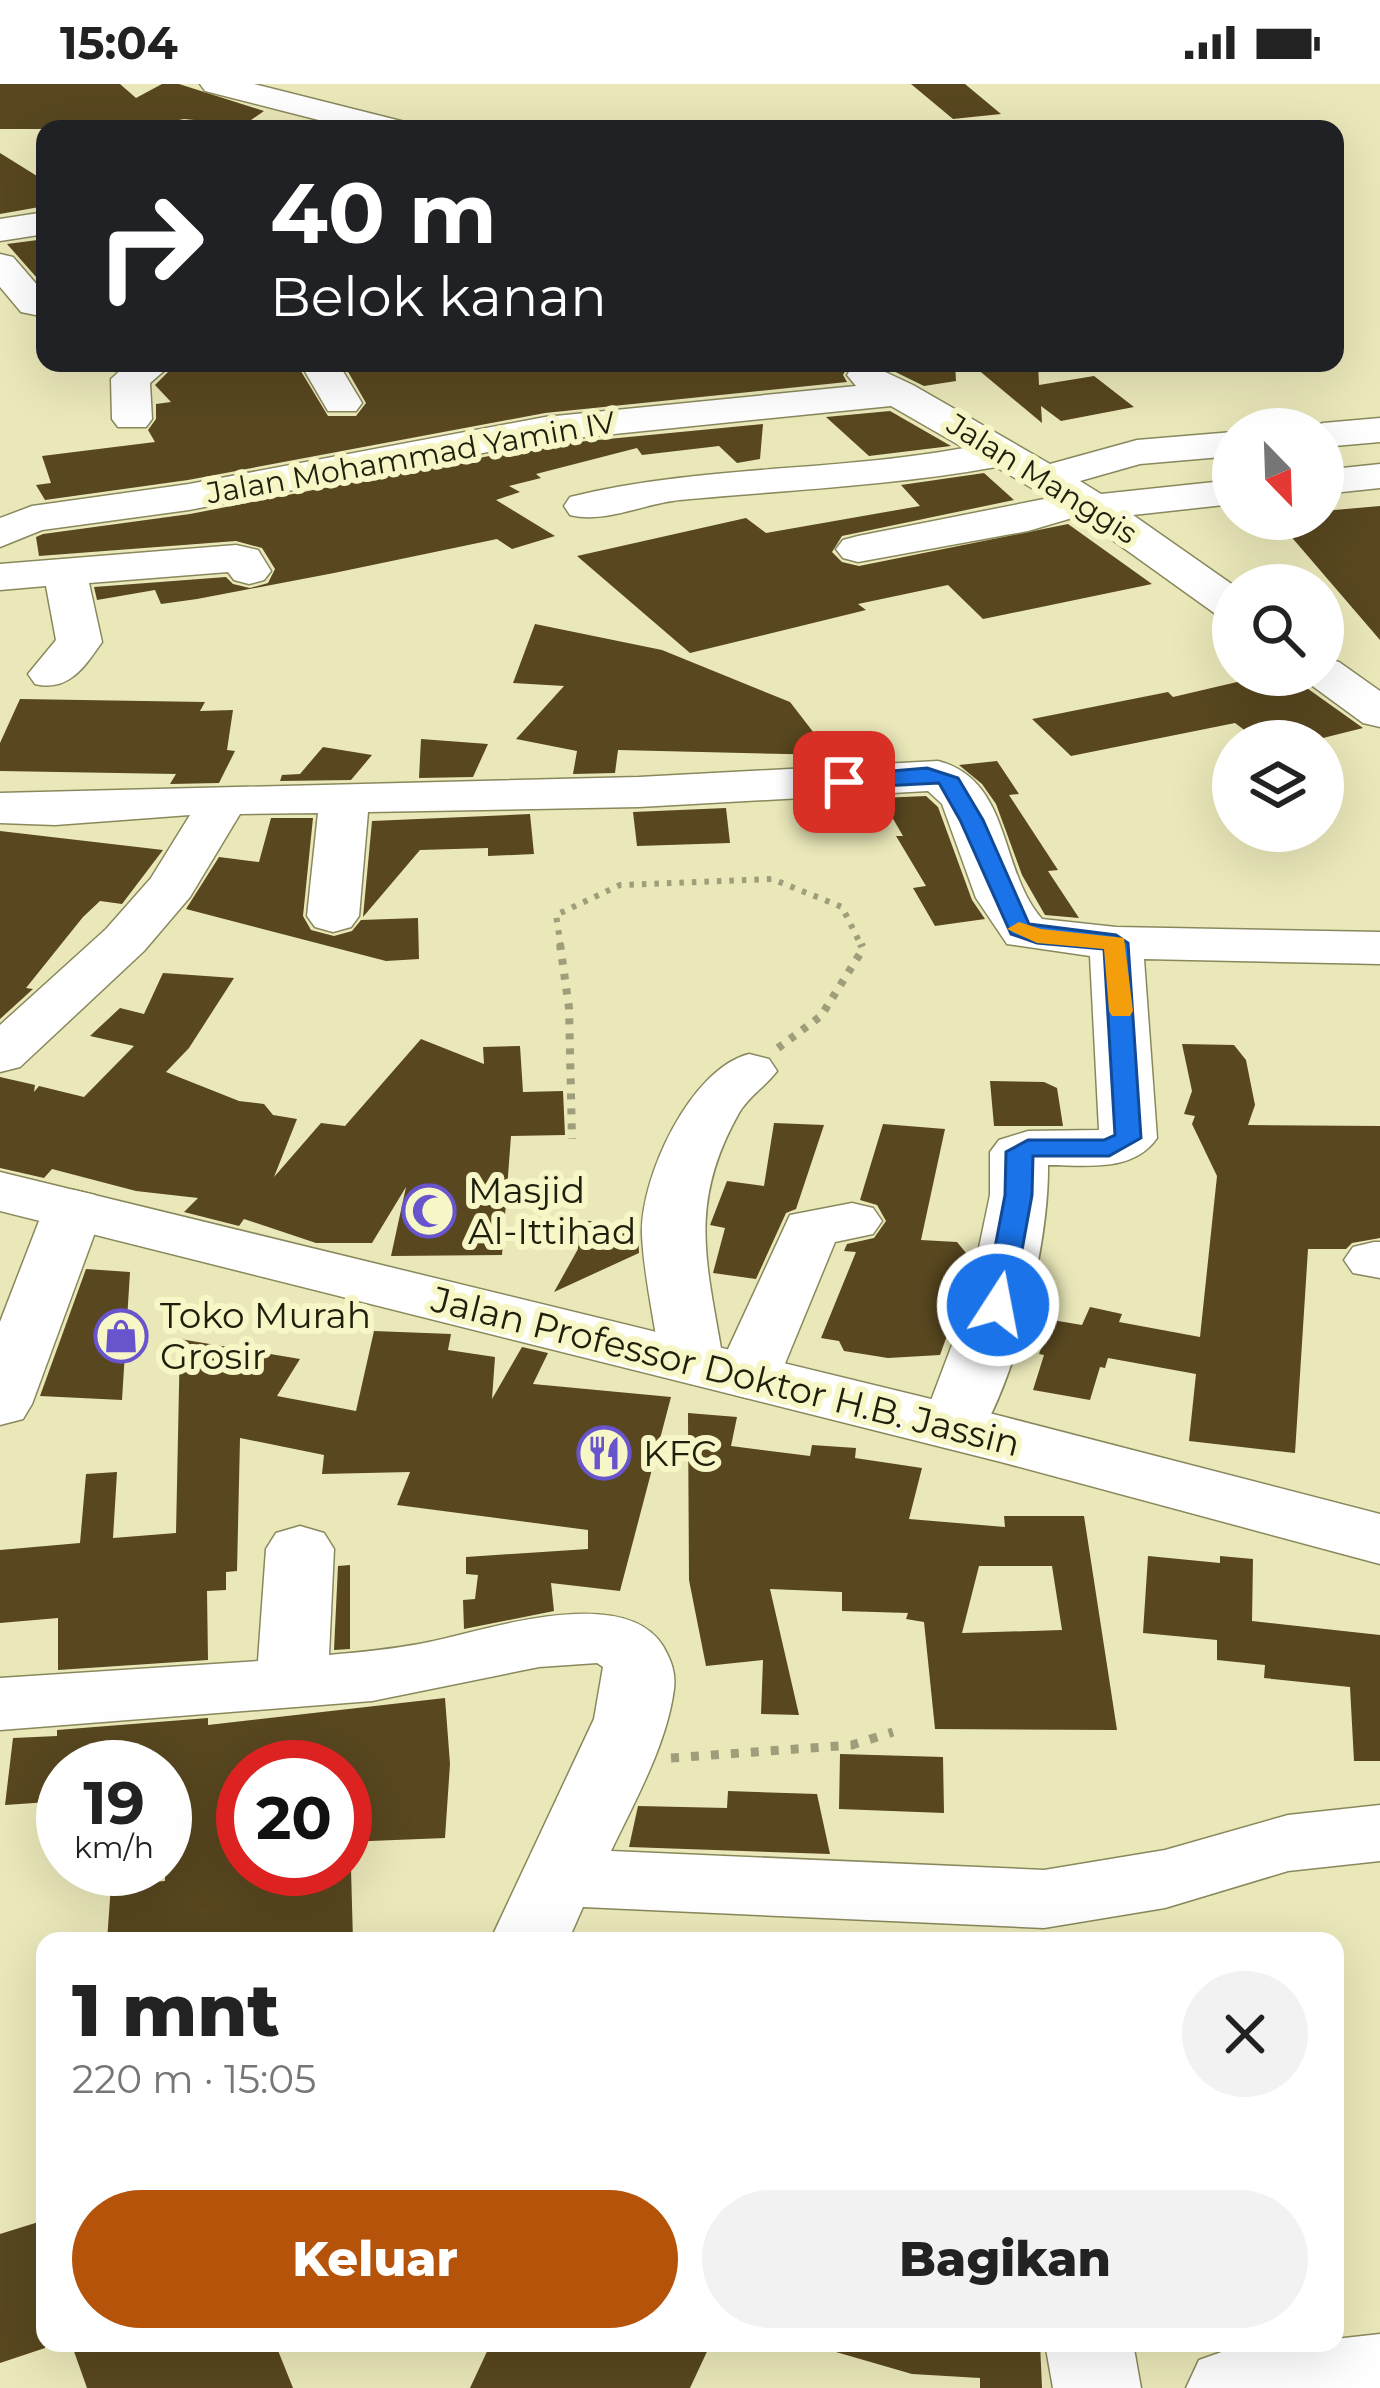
<!DOCTYPE html>
<html lang="id">
<meta charset="utf-8">
<style>
body{margin:0;font-family:Montserrat,sans-serif;background:#f2f2f2;color:#222;height:100vh;display:flex;flex-direction:column;font-size:45px;white-space:nowrap}
*{box-sizing:border-box;margin:0}
p{font-size:39px;color:#767676}
.icon{flex:none;width:66px;height:66px;fill:none;stroke:currentColor;stroke-width:2;stroke-linecap:round;stroke-linejoin:round}
.map{position:relative;flex:1;overflow:hidden}
.side{position:absolute;left:36px;top:1848px;width:1308px;height:420px;display:flex;flex-direction:column;background:#fff;border-radius:24px;box-shadow:0 12px 48px #0002}
.side>*{flex:none}
.top-card{position:absolute;left:36px;top:36px;width:1308px;height:252px;border-radius:24px;box-shadow:0 12px 48px #0002;background:#202124;color:#fff;overflow:hidden}
.needle{width:78px;rotate:157deg}
.fabs{position:absolute;left:1212px;top:324px;display:grid;gap:24px}
.fabs a{display:grid;place-items:center;width:132px;height:132px;border-radius:50%;background:#fff;box-shadow:0 12px 48px #0002;font-size:60px}
.speed{position:absolute;left:36px;top:1656px;display:flex;gap:24px;font-size:60px;font-weight:700;text-align:center}
.speed>*{display:grid;place-content:center;width:156px;height:156px;border-radius:50%;background:#fff;box-shadow:0 12px 48px #0002;line-height:1}
.speed small{font-size:30px;font-weight:400}
.speed .limit{border:18px solid #d22;background:#fff;color:#111}
.pin{position:absolute;display:grid;place-items:center;width:102px;height:102px;color:#fff;margin:-51px;border-radius:24px;box-shadow:0 6px 18px #0006}
.me{position:absolute;width:132px;margin:-66px;rotate:11deg;stroke-linejoin:round;filter:drop-shadow(0 0 9px #0008)}
.turn{display:flex;align-items:center;gap:42px;height:252px;padding:0 36px;font-size:54px}
.turn .icon{width:156px;height:156px;stroke-width:2.5}
.turn b{display:block;font-size:84px;line-height:102px}
.round{display:grid;place-items:center;flex:none;width:126px;height:126px;border-radius:63px;background:#f2f2f2}
.head{display:flex;align-items:center;justify-content:space-between;height:204px;padding:0 36px}
h1{font-size:72px;font-weight:800;line-height:90px}
.action{display:flex;gap:24px;margin-top:auto;padding:24px 36px}
.action a{flex:1;height:138px;border-radius:72px;background:#b45309;color:#fff;font-size:48px;font-weight:800;line-height:138px;text-align:center}
.action a+a{background:#f2f2f2;color:#222}
.status{display:flex;justify-content:space-between;align-items:center;height:84px;padding:0 60px;background:#fff;direction:ltr}
.status svg{height:33px;fill:currentColor}
.map>svg:first-child{display:block}
.building{fill:#58471f;fill-rule:evenodd}
.lines{fill:none;stroke-linecap:round;stroke-linejoin:round}
.minor-casing{stroke:#89885c;stroke-width:3}
.highway-casing{stroke:#89885c;stroke-width:3}
.path-far2{stroke:#9f9e7a;stroke-width:6;stroke-dasharray:4.5 8;stroke-linecap:butt}
.path-far1{stroke:#9f9e7a;stroke-width:8;stroke-dasharray:6 9;stroke-linecap:butt}
.path{stroke:#9f9e7a;stroke-width:9;stroke-dasharray:8 12;stroke-linecap:butt}
.minor{fill:#fff;fill-rule:evenodd}
.highway{fill:#fff;fill-rule:evenodd}
.route{fill:#1a73e8;stroke:#114b97;stroke-width:3}
.slow{fill:#f59e0b}
.labels{text-anchor:middle;stroke-width:12;stroke-linejoin:round;paint-order:stroke}
.far-street-label{font-size:30px;fill:#1f1f0d;stroke:#f7f6c6}
.poi-label{font-size:36px;fill:#1f1f0d;stroke:#f7f6c6;text-anchor:start}
.street-label{font-size:36px;fill:#1f1f0d;stroke:#f7f6c6}
</style>
<div class="status"><b>15:04</b><svg viewBox="0 0 49 12"><path d="M0 12V9h3v3zM5 12V6h3v6zM10 12V3h3v9zM15 12V0h3v12zM26 1h20v11H26zM47 4h2v5h-2z"/></svg></div>
<div class="map">
<svg width="1380" height="2304" viewBox="0 0 1380 2304">
<rect width="100%" height="100%" fill="#eae8b9"/>
<g class="building">
<polygon points="0,0 120,0 136,14 162,0 179,0 264,27 244,41 184,35 163,39 169,45 0,45"/>
<polygon points="911,0 965,0 1001,30 953,35"/>
<polygon points="0,69 45,97 45,122 0,130"/>
<polygon points="45,155 45,203 7,160"/>
<polygon points="177,279 296,279 328,332 356,332 366,319 343,279 850,279 843,291 847,298 545,329 188,396 45,416 36,401 51,399 42,372 155,358 148,346 156,335 156,320 171,318 155,301"/>
<polygon points="877,279 955,279 956,297 924,302"/>
<polygon points="970,279 1038,279 1039,301 1094,292 1134,323 1061,337 1041,322 1042,339"/>
<polygon points="890,327 951,362 869,372 826,333"/>
<polygon points="763,340 760,375 737,379 719,362 642,371 637,364 536,390 541,394 509,402 520,408 496,416 555,452 512,465 497,455 334,489 197,515 161,520 155,506 97,516 94,503 226,493 233,500 250,504 268,499 275,485 262,464 236,457 39,472 36,453 43,450 190,430 546,361"/>
<polygon points="984,389 1014,416 842,452 832,468 842,478 859,482 1068,440 1152,500 983,535 948,501 858,520 866,526 690,569 577,472 746,434 766,449 920,422 901,401"/>
<polygon points="1380,422 1380,556 1276,435 1323,435 1323,427"/>
<polygon points="535,540 662,566 790,618 831,671 618,666 615,689 573,690 577,667 516,655 564,602 513,599"/>
<polygon points="1267,591 1298,591 1304,602 1363,644 1311,657 1259,657 1235,639 1071,672 1032,635 1168,608 1173,613"/>
<polygon points="20,615 205,618 200,627 233,626 227,666 235,667 219,699 170,700 176,690 0,687 0,659"/>
<polygon points="421,655 488,660 473,693 419,694"/>
<polygon points="323,663 372,671 351,696 280,697 282,691 300,690"/>
<polygon points="997,677 1019,710 1009,711 1058,786 1048,787 1079,834 1045,831 1022,791 996,720 982,700 959,681"/>
<polygon points="926,712 938,723 972,816 985,835 935,842 913,804 926,802 896,752 903,752 881,714"/>
<polygon points="726,724 730,759 637,762 633,728"/>
<polygon points="530,730 534,770 488,772 488,764 420,766 363,833 372,737"/>
<polygon points="271,734 313,734 303,832 311,846 334,852 352,847 361,836 418,834 419,875 386,877 186,825 219,773 259,778"/>
<polygon points="0,747 163,766 122,820 100,817 83,833 26,904 33,905 0,935"/>
<polygon points="163,889 234,894 189,964 166,988 239,1017 264,1020 273,1031 297,1035 274,1093 321,1039 345,1042 421,955 484,980 483,963 520,962 523,1008 563,1007 565,1051 511,1052 502,1171 391,1172 406,1103 372,1159 316,1159 244,1135 239,1142 184,1128 198,1114 136,1107 52,1085 44,1094 0,1084 0,993 35,1001 34,1008 39,1002 84,1013 134,962 90,952 120,924 144,930"/>
<polygon points="1182,960 1234,961 1246,976 1255,1021 1248,1041 1380,1042 1380,1154 1352,1159 1346,1165 1308,1165 1295,1369 1189,1357 1196,1290 1108,1274 1105,1284 1100,1283 1090,1316 1033,1306 1044,1271 1039,1270 1052,1236 1082,1241 1090,1223 1122,1230 1119,1238 1200,1253 1217,1092 1192,1040 1195,1032 1184,1030 1192,1007"/>
<polygon points="990,997 1044,998 1057,1004 1063,1042 994,1042"/>
<polygon points="774,1039 824,1041 796,1125 786,1129 756,1195 713,1189 725,1144 710,1141 727,1097 764,1102"/>
<polygon points="883,1040 945,1045 921,1156 957,1158 966,1169 961,1213 940,1271 888,1274 844,1267 839,1257 821,1254 856,1168 844,1167 847,1160 874,1154 886,1137 877,1121 860,1116"/>
<polygon points="579,1137 607,1137 620,1148 638,1149 639,1169 554,1208 578,1165"/>
<polygon points="86,1185 130,1188 122,1316 40,1312"/>
<polygon points="374,1247 451,1250 448,1266 495,1273 492,1315 522,1263 548,1269 533,1300 671,1313 620,1507 551,1499 554,1527 464,1545 463,1516 475,1515 478,1491 466,1490 466,1473 588,1465 588,1446 397,1421 410,1388 322,1390 324,1371 240,1354 237,1487 226,1488 226,1506 207,1507 208,1576 58,1586 58,1534 0,1539 0,1466 80,1459 86,1390 117,1388 113,1454 176,1449 180,1255 300,1275 277,1312 356,1327"/>
<path d="M 688,1329 L 737,1333 L 731,1362 L 810,1372 L 812,1361 L 856,1364 L 855,1374 L 922,1384 L 909,1435 L 1005,1443 L 1004,1432 L 1084,1432 L 1117,1646 L 935,1645 L 924,1538 L 906,1535 L 908,1529 L 842,1527 L 842,1508 L 770,1505 L 799,1631 L 761,1630 L 763,1576 L 706,1582 L 689,1496 ZM 979,1482 L 1052,1482 L 1062,1546 L 962,1549 Z"/>
<polygon points="1148,1472 1220,1479 1220,1472 1253,1475 1252,1537 1380,1551 1380,1677 1354,1677 1350,1603 1264,1594 1265,1581 1217,1576 1217,1556 1143,1549"/>
<polygon points="350,1481 350,1565 334,1566 338,1482"/>
<polygon points="445,1614 450,1680 445,1754 345,1758 345,1683 243,1683 243,1785 351,1785 353,1857 107,1857 111,1801 165,1797 165,1683 63,1683 63,1717 5,1721 13,1654 57,1652 57,1646 208,1634 208,1641"/>
<polygon points="840,1670 943,1673 944,1729 839,1725"/>
<polygon points="728,1707 817,1710 830,1770 629,1763 638,1722 727,1724"/>
<polygon points="45,2136 45,2264 0,2279 0,2150"/>
<polygon points="71,2259 275,2259 293,2304 87,2304"/>
<polygon points="491,2259 711,2259 690,2304 470,2304"/>
<polygon points="838,2259 1040,2259 1042,2304 980,2304 980,2294 912,2290 836,2268"/>
</g>
<g class="lines">
<g class="minor-casing">
<g id="minor">
<polygon points="200,0 254,0 405,38 409,45 354,45 205,7"/>
<polygon points="45,128 45,150 0,157 0,135"/>
<polygon points="0,170 13,173 45,210 45,233 21,228 0,203"/>
<polygon points="128,279 173,279 150,299 152,335 146,343 118,343 112,335 111,295"/>
<polygon points="300,279 338,279 362,319 356,327 328,327"/>
<path d="M 866,279 L 913,301 L 1050,380 L 1137,356 L 1233,348 L 1233,372 L 1140,380 L 1080,397 L 1101,410 L 1233,396 L 1233,420 L 1133,431 L 1233,501 L 1233,535 L 1217,531 L 1079,432 L 1028,447 L 858,478 L 843,474 L 836,465 L 843,456 L 858,452 L 1049,414 L 996,383 C 891,402 786,406 680,416 C 645,419 605,440 570,431 L 564,422 L 570,413 C 700,381 833,388 964,364 L 891,322 L 545,357 L 189,426 L 42,446 L 0,463 L 0,434 L 32,422 L 189,400 L 545,333 L 856,302 L 847,291 L 852,283 Z"/>
<polygon points="1380,334 1380,358 1323,363 1323,345 1307,345 1323,339"/>
<polygon points="1380,380 1380,404 1323,410 1323,386"/>
<path d="M 236,461 L 258,466 L 271,487 L 264,496 L 249,500 L 234,496 L 228,488 L 89,499 L 102,558 C 84,584 68,608 35,600 L 28,590 L 56,556 L 46,502 L 0,506 L 0,480 Z"/>
<polygon points="1323,574 1339,578 1380,607 1380,643 1363,639 1307,598 1302,591 1323,591"/>
<path d="M 938,677 C 1012,696 999,787 1042,835 L 1116,843 L 1380,848 L 1380,880 L 1144,875 L 1157,1054 C 1133,1089 1086,1081 1048,1081 C 1049,1158 1017,1293 976,1358 L 953,1364 L 930,1358 L 921,1343 L 967,1221 L 990,1111 L 990,1068 L 999,1056 L 1028,1047 L 1099,1046 L 1090,872 L 1007,860 L 976,814 L 942,720 L 928,707 L 639,723 L 368,728 L 359,832 L 351,843 L 333,848 L 315,843 L 307,832 L 318,729 L 240,730 L 190,813 L 144,867 L 20,983 L 0,988 L 0,941 L 106,845 L 151,794 L 190,731 L 55,741 L 0,739 L 0,709 L 639,693 Z"/>
<path d="M 749,970 L 769,975 L 777,987 C 766,1002 748,1013 739,1029 C 687,1121 707,1179 723,1276 L 790,1131 L 852,1119 L 873,1124 L 882,1137 L 873,1150 L 835,1158 L 779,1294 L 769,1308 L 747,1314 L 725,1308 L 717,1290 L 692,1300 L 670,1294 L 660,1280 C 655,1238 644,1194 642,1151 C 640,1094 690,985 749,970 Z"/>
<polygon points="74,1106 95,1111 104,1124 32,1320 23,1335 0,1341 0,1238 44,1124 53,1111"/>
<polygon points="1374,1158 1380,1158 1380,1194 1353,1189 1344,1176 1353,1163"/>
<path d="M 300,1442 L 324,1449 L 334,1465 L 329,1571 C 362,1568 396,1565 429,1558 C 486,1546 624,1499 663,1562 C 671,1576 676,1588 674,1605 C 667,1660 635,1717 611,1767 L 1044,1786 L 1165,1766 L 1288,1731 L 1380,1721 L 1380,1777 L 1288,1787 L 1165,1824 L 1044,1844 L 583,1823 L 568,1857 L 490,1857 L 594,1635 L 603,1583 L 597,1579 L 539,1583 L 372,1617 L 0,1646 L 0,1594 L 258,1577 L 266,1465 L 276,1449 Z"/>
<polygon points="1380,2250 1380,2304 1186,2304 1199,2276 1230,2265 1335,2259 1335,2255"/>
<polygon points="1045,2259 1133,2259 1141,2304 1053,2304"/>
</g>
</g>
<g class="highway-casing">
<polygon id="highway" points="0,1088 1001,1332 1380,1430 1380,1480 1001,1378 0,1127"/>
</g>
<polyline class="path-far2" points="561,863 556,831 620,801 772,795 842,823 862,863"/>
<g class="path-far1">
<polyline points="560,860 569,924 572,1055"/>
<polyline points="778,964 821,932 863,865 861,860"/>
</g>
<polyline class="path" points="671,1674 852,1661 893,1648"/>
<use href="#minor" class="minor"/>
<use href="#highway" class="highway"/>
</g>
<polygon class="route" points="927,684 958,694 983,736 1029,840 1116,851 1128,859 1141,1054 1109,1072 1033,1072 1032,1111 1012,1221 998,1229 984,1221 1005,1111 1006,1068 1028,1056 1104,1056 1115,1051 1104,865 1037,859 1011,850 960,736 939,699 844,704 832,698 844,691"/>
<polygon class="slow" points="1019,838 1041,845 1124,854 1133,927 1130,932 1112,932 1109,927 1104,865 1037,859 1007,845"/>
<defs>
<g id="mosque-ring" transform="scale(2.7)"><circle r="9.5" fill="#f7f6c6" stroke="#6854cd" stroke-width="1.5"/><path d="M3.5-4.9A6 6 0 1 0 3.5 4.9A5 5 0 1 1 3.5-4.9Z" fill="#6854cd"/></g>
<g id="shop-ring" transform="scale(2.7)"><circle r="9.5" fill="#f7f6c6" stroke="#6854cd" stroke-width="1.5"/><path d="M-5-2.5h2.3a2.7 3.5 0 0 1 5.4 0H5L5.5 6h-11ZM-1.5-2.5h3a1.5 2.3 0 0 0-3 0Z" fill="#6854cd"/></g>
<g id="restaurant-ring" transform="scale(2.7)"><circle r="9.5" fill="#f7f6c6" stroke="#6854cd" stroke-width="1.5"/><path d="M-5-6h1v4h1v-4h1v4h1v-4h1v5L-1.5 .5V6h-2V.5L-5-1ZM5-6V6H3V1.5H1.5Q1.5-4 5-6Z" fill="#6854cd"/></g>
</defs>
<g fill-rule="evenodd">
<use href="#mosque-ring" x="429" y="1127"/>
<use href="#shop-ring" x="121" y="1252"/>
<use href="#restaurant-ring" x="604" y="1369"/>
</g>
<g class="labels">
<g class="far-street-label">
<text transform="translate(411 374) rotate(-10)" y="10">Jalan Mohammad Yamin IV</text>
<text transform="translate(1042 395) rotate(32)" y="10">Jalan Manggis</text>
</g>
<g class="poi-label">
<text x="468" y="1119">Masjid<tspan x="468" dy="41">Al-Ittihad</tspan></text>
<text x="160" y="1244">Toko Murah<tspan x="160" dy="41">Grosir</tspan></text>
<text x="643" y="1382">KFC</text>
</g>
<g class="street-label">
<text transform="translate(726 1287) rotate(14)" y="13">Jalan Professor Doktor H.B. Jassin</text>
</g>
</g>
</svg>
<div class="fabs">
<a><svg class="needle" viewBox="-14 -14 28 28"><path d="M0-13l5 13h-10z" fill="#e53935"/><path d="M0 13l5-13h-10z" fill="#767676"/></svg></a>
<a><svg class="icon" aria-label="search" viewBox="0 0 24 24"><circle cx="10" cy="10" r="6"/><path d="M15 15l6 6"/></svg></a>
<a><svg class="icon" aria-label="layers" viewBox="0 0 24 24"><path d="M12 4l9 5-9 5-9-5zM3 14l9 5 9-5"/></svg></a>
</div>
<div class="speed"><div>19<small>km/h</small></div><div class="limit">20</div></div>
<div class="pin" style="left:844px;top:698px;background:#d93025"><svg class="icon" aria-label="arrive" viewBox="0 0 24 24"><path d="M6 21V4h12l-3 4 3 4H6"/></svg></div>
<svg class="me" style="left:998px;top:1221px" viewBox="-20 -20 40 40"><circle r="17" fill="#1a73e8" stroke="#fff" stroke-width="3"/><path d="M0-11L8 9 0 5-8 9z" fill="#fff"/></svg>
<div class="top-card">
<div class="turn"><svg class="icon" aria-label="right" viewBox="0 0 24 24"><path d="M7 20v-9h11M14 6l5 5-5 5"/></svg><div><b>40 m</b>Belok kanan</div></div>
</div>
<section class="side">
<div class="head"><div><h1>1 mnt</h1><p>220 m · 15:05</p></div><a class="round"><svg class="icon" aria-label="close" viewBox="0 0 24 24"><path d="M6 6l12 12M18 6L6 18"/></svg></a></div>
<div class="action"><a>Keluar</a><a>Bagikan</a></div>
</section>
</div>
